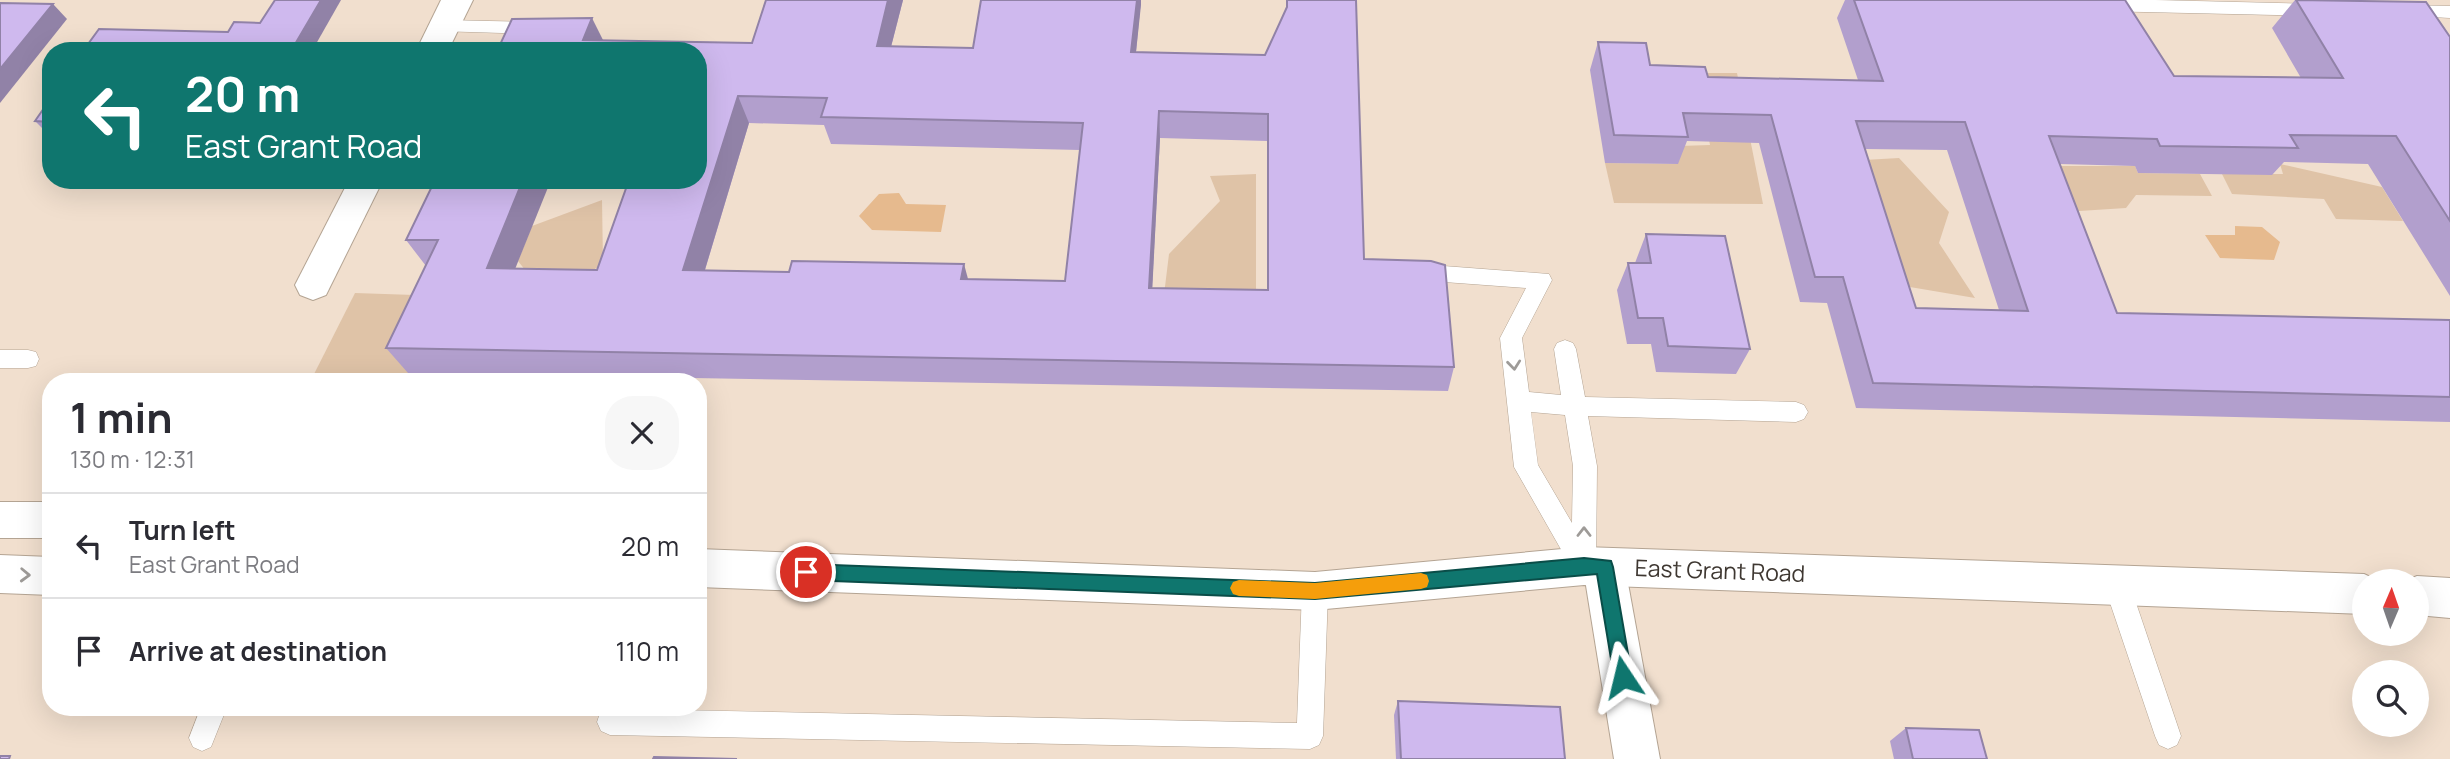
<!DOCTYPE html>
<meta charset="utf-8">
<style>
body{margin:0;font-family:Manrope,sans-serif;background:#f7f7f7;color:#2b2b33;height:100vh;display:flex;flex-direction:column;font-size:26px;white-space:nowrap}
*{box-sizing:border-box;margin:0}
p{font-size:23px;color:#7c7c81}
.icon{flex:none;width:38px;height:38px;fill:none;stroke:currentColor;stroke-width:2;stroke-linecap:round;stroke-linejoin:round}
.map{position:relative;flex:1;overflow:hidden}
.drawer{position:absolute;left:42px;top:373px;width:665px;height:343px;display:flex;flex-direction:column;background:#fff;border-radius:28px;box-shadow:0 7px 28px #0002}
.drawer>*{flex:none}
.top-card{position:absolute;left:42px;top:42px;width:665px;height:147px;border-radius:28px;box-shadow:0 7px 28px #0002;background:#0f766e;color:#fff;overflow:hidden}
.needle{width:46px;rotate:2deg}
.tools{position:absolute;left:2352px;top:569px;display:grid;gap:14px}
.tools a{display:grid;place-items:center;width:77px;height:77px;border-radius:50%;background:#fff;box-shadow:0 7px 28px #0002;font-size:35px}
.pin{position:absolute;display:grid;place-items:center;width:60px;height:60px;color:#fff;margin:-30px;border:4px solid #fff;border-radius:50%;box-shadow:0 2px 7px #0007}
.me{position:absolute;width:77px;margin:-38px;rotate:350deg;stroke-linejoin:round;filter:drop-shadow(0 0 5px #0008)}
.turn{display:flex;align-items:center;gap:24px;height:147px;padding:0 28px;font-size:32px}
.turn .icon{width:91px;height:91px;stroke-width:2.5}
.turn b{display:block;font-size:49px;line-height:60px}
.round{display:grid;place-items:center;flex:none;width:74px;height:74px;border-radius:28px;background:#f7f7f7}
.overview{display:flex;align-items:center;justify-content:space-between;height:119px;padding:0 28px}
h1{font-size:42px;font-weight:700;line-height:52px}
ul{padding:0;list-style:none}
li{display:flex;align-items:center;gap:21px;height:105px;padding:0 28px;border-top:2px solid #e1e1e2}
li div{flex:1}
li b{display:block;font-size:26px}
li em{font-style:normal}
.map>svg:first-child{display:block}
.green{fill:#dfc3a7}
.water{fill:#e6ba8e}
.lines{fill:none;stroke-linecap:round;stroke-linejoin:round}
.service-casing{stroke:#b4a493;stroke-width:1}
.minor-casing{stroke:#b4a493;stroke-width:2}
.primary-casing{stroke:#b4a493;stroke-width:2}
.service{fill:#fff;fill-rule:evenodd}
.minor{fill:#fff;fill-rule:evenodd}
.primary{fill:#fff;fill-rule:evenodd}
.wall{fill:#b29fcd;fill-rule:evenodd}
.shaded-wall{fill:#9182a7}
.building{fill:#cfb9ee;stroke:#9182a7;stroke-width:2;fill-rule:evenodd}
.oneway{stroke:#9e9b98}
.route{fill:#0f766e;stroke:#0a4d48;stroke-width:2}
.slow{fill:#f59e0b}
.labels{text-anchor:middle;stroke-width:5;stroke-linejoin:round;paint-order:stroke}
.street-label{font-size:23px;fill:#3e3731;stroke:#fff}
</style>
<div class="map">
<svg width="2450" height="759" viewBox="0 0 2450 759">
<rect width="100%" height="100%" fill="#f1dfce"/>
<g class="green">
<polygon points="1696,73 1737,73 1763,204 1614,203 1605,163 1677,164 1679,146 1710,145"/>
<polygon points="1899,158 1949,212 1939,243 1975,298 1904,286 1891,229 1863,186 1864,160"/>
<polygon points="2280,164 2382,187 2403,221 2336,219 2324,199 2232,194 2222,174 2283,174"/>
<polygon points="2061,166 2135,166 2138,173 2200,174 2212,196 2136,195 2126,208 2048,213 2034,175 2065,177"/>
<polygon points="1256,174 1256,289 1163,303 1169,254 1220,201 1210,176"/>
<polygon points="602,200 603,264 580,278 533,280 518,261 532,226"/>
<polygon points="355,293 444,296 404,381 310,382"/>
</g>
<g class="water">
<polygon points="899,193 906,204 946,205 941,232 872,230 859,216 879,194"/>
<polygon points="2235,226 2262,227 2280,242 2274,260 2220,258 2205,235 2235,235"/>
</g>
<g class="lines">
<g class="service-casing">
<g id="service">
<polygon points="2155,0 2317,4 2324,6 2326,10 2324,14 2317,16 2100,11 2093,9 2091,5 2096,0"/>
<polygon points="2404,5 2450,6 2450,18 2397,15 2395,11 2397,7"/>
<polygon points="445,20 535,22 542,23 544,28 542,33 535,34 438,31 436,26 438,21"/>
<path d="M 1417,264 L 1549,274 L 1552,280 L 1522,338 L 1529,392 L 1561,395 L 1554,349 L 1557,343 L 1565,340 L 1573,343 L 1576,349 L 1585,397 L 1796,402 L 1804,405 L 1808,412 L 1804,419 L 1796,422 L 1588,416 L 1597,466 L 1596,566 L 1593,574 L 1584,577 L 1575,574 L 1514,467 L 1500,338 L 1526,288 L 1417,280 L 1409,278 L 1406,272 L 1409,266 ZM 1531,412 L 1565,415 L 1573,466 L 1572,523 L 1538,465 Z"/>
<polygon points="0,350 28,350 36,352 39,359 36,366 28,368 0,368"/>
<polygon points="2117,574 2126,577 2130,585 2181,736 2177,745 2168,749 2159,745 2155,736 2104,585 2108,577"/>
<polygon points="1315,579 1324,583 1328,591 1323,736 1319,745 1310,749 610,735 601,731 597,722 602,707 628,707 627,709 1297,723 1302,591 1306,583"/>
<polygon points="201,707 227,707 211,747 202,751 193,747 189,738"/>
</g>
</g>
<g class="minor-casing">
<g id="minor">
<polygon points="441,0 473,0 448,51 416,51"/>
<polygon points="349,180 383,180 326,295 313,300 300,295 295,285"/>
<polygon points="1604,548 1619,554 1625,567 1660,759 1614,759 1583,567 1589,554"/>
</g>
</g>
<g class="primary-casing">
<g id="primary">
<rect x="0" y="502" width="51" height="36"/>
<polygon points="1584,547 2364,574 2379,581 2364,581 2364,614 1584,585 1315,610 698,587 698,549 1315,572"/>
<polygon points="0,555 51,557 51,595 0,593"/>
<polygon points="2417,576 2450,578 2450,618 2417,615 2417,581 2405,581"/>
</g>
</g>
<use href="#service" class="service"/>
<use href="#minor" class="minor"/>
<use href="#primary" class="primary"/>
</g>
<g class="wall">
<path d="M 766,0 L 903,0 L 891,47 L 973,48 L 1137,0 L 1141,0 L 1136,52 L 1265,55 L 1286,9 L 1286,0 L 1356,0 L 1364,259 L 1454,367 L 1448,391 L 408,373 L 386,348 L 426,266 L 406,240 L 435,180 L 515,268 L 597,270 L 698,51 L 497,51 L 603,40 L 752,43 ZM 749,123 L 824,125 L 831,144 L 1080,150 L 1065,281 L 968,279 L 705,270 ZM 1160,138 L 1267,141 L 1267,290 L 1152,288 Z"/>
<path d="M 1845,0 L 2125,0 L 2174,76 L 2301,78 L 2272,28 L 2295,0 L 2329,0 L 2450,37 L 2450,296 L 2368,164 L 2284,162 L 2272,175 L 2138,173 L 2135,166 L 2060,164 L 2117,313 L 2450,320 L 2450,422 L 1856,408 L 1827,303 L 1800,302 L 1759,143 L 1687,141 L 1678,164 L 1605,163 L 1590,70 L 1598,42 L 1650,65 L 1708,77 L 1858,80 L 1837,18 ZM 1865,149 L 1947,150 L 1999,310 L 1916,308 Z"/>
<polygon points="51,98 51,137 35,121"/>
<polygon points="1646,234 1750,349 1736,374 1656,372 1651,344 1627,344 1617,290 1628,263 1635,263"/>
<polygon points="1398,701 1565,759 1396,759 1394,715"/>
<polygon points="1906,728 1987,759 1894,759 1890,741"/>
</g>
<g class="shaded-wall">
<polygon points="321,0 341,0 312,51 291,51"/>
<polygon points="888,0 903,0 884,74 877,46"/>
<polygon points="1137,0 1141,0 1141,5 1133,80 1131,52"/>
<polygon points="53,4 67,19 0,103 0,69"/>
<polygon points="592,18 606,46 583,40"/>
<polygon points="738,96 749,123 697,296 683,270"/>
<polygon points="1159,111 1160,138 1151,314 1149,288"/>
<polygon points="523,180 551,180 505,294 487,268"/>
<polygon points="964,264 971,290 961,279"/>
</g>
<g class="building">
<polygon points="275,0 321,0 291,51 83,51 99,29 228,32 234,22 260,23"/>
<path d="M 766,0 L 888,0 L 877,46 L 973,48 L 981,0 L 1137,0 L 1131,52 L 1265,55 L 1287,7 L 1287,0 L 1356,0 L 1364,259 L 1431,261 L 1445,265 L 1454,367 L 386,348 L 438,240 L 406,240 L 435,180 L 523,180 L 487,268 L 597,270 L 629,180 L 698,180 L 698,51 L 497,51 L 512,19 L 592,18 L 583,40 L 752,43 ZM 738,96 L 827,98 L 821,117 L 1083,123 L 1065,281 L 961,279 L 964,264 L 792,261 L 789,272 L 683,270 ZM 1159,111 L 1268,114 L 1268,290 L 1149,288 Z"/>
<path d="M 1854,0 L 2125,0 L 2174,76 L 2343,78 L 2296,0 L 2426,2 L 2450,37 L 2450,221 L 2396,136 L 2290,135 L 2298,148 L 2160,146 L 2157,139 L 2049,136 L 2117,313 L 2450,320 L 2450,397 L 1873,383 L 1843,277 L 1815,277 L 1771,115 L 1683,113 L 1688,137 L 1614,135 L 1598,42 L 1646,43 L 1650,65 L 1705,67 L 1708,77 L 1883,81 ZM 1856,121 L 1965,122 L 2028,311 L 1916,308 Z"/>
<polygon points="0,3 53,4 0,69"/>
<polygon points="51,98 51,122 35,121"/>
<polygon points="1646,234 1725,236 1750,349 1668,346 1663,318 1638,318 1628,263 1651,263"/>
<polygon points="1398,701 1560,707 1565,759 1401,759"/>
<polygon points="1906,728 1979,730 1987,759 1913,759"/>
<polygon points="0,756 10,756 9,759 0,759"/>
<polygon points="654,757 737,759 653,759"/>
</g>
<defs><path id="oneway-chevron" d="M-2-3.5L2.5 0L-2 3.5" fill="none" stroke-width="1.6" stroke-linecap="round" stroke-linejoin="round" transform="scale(1.75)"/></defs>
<g class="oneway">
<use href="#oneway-chevron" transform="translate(1514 365) rotate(84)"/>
<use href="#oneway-chevron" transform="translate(1584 532) rotate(-90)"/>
<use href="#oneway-chevron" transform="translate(25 575) rotate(2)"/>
</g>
<polygon class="route" points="1584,558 1611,561 1613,567 1632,677 1630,683 1623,685 1617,683 1614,677 1597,574 1315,599 806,580 799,577 797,572 799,566 806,564 1315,583"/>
<polygon class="slow" points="1421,573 1427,575 1429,581 1427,587 1421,589 1315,599 1239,596 1233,594 1230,588 1233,582 1239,580 1315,583"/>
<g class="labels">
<g class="street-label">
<text transform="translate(1720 571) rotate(2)" y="8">East Grant Road</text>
</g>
</g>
</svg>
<div class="tools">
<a><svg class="needle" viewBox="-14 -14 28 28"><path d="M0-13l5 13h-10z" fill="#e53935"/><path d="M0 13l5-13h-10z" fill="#7c7c81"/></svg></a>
<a><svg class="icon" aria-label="search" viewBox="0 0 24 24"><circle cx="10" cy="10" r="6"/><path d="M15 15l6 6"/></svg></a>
</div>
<div class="pin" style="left:806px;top:572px;background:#d93025"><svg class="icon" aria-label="arrive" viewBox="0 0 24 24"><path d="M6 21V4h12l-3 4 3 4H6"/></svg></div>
<svg class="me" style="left:1623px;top:677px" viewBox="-20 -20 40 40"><path d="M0-17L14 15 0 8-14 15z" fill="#0f766e" stroke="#fff" stroke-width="4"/></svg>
<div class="top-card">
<div class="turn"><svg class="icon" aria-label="left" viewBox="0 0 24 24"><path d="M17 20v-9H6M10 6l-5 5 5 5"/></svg><div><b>20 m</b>East Grant Road</div></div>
</div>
<section class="drawer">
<div class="overview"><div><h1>1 min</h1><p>130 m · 12:31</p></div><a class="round"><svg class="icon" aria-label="close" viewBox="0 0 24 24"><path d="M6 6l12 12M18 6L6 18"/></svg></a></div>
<ul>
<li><svg class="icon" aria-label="left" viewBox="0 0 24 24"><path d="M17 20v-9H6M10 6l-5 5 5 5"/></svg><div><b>Turn left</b><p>East Grant Road</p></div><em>20 m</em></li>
<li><svg class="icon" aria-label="arrive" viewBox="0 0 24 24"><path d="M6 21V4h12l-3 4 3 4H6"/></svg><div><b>Arrive at destination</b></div><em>110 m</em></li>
</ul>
</section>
</div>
